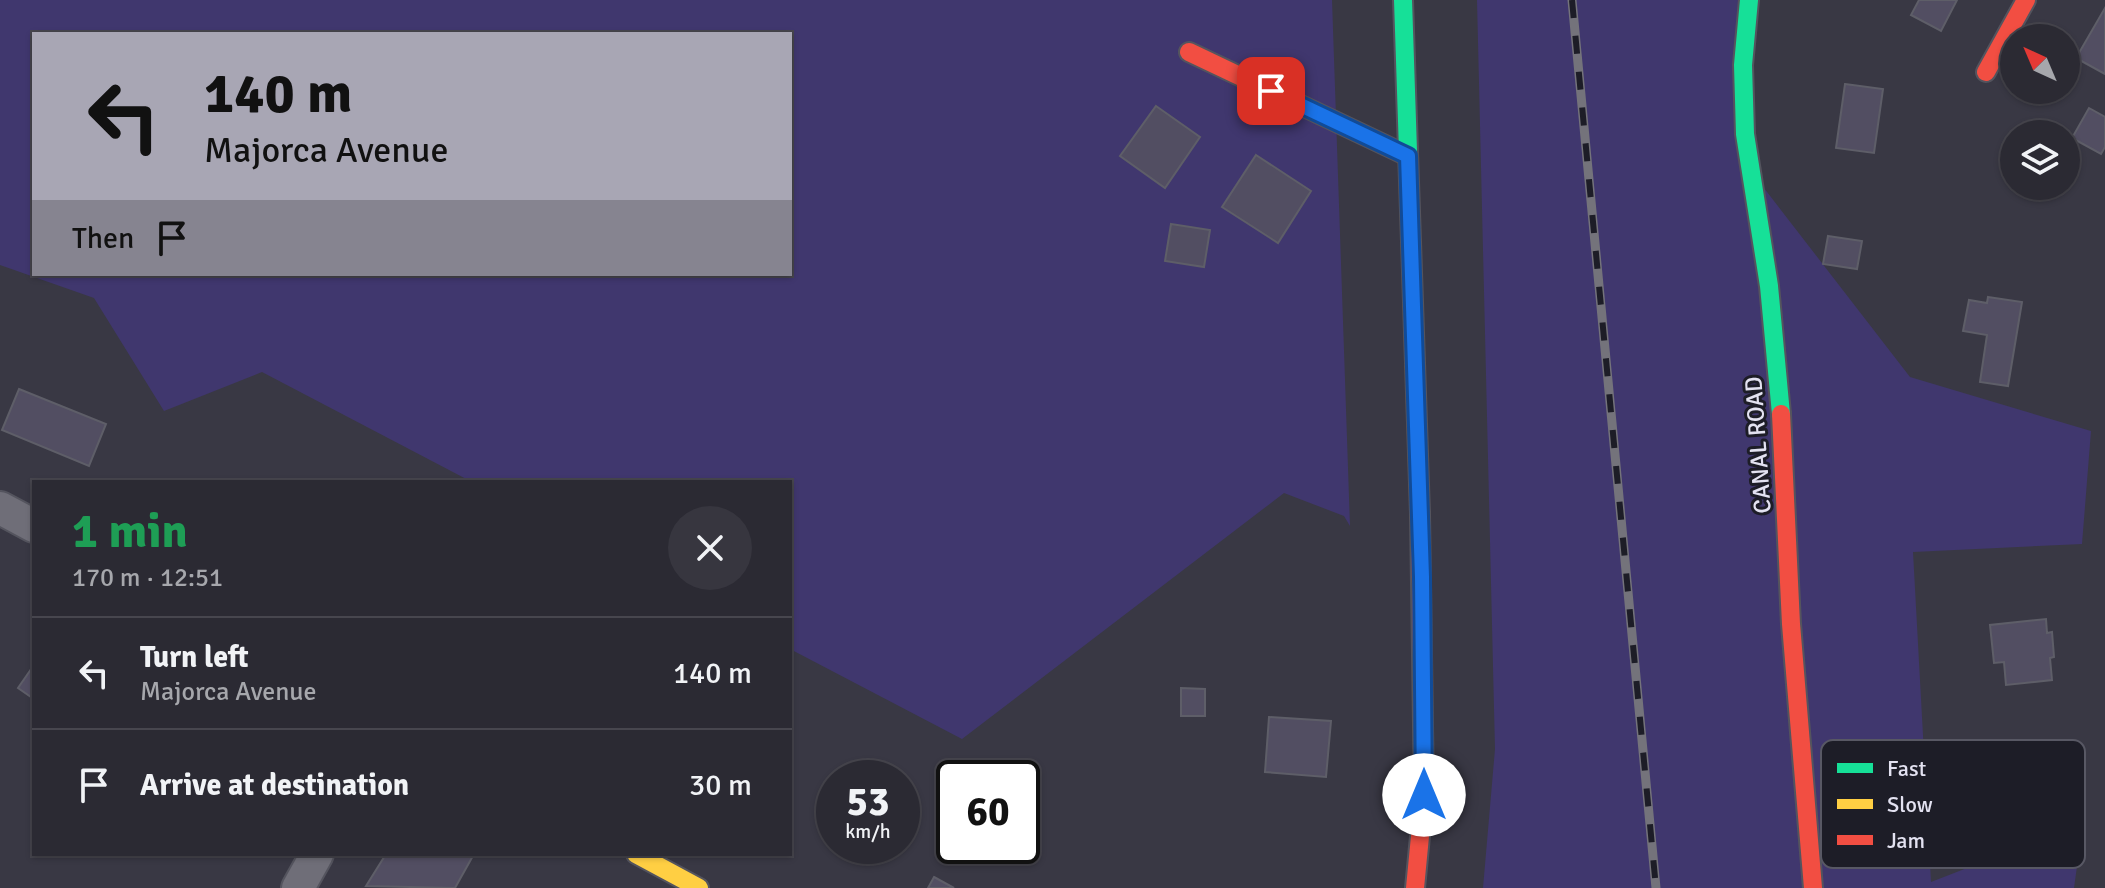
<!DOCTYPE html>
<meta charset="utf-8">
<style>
body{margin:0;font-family:Signika,sans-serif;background:#37363f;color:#f1f3f6;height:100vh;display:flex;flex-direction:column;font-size:30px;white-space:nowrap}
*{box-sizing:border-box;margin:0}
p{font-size:26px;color:#a6a7ac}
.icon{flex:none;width:44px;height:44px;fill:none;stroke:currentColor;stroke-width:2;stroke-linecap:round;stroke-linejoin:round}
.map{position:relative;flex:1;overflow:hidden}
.sheet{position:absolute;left:32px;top:480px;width:760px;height:376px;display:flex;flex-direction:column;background:#2b2a33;border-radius:0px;box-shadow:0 2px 6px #0004,0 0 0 2px #47464e}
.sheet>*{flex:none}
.top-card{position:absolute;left:32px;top:32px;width:760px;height:244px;border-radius:0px;box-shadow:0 2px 6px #0004,0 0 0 2px #47464e;background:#a8a6b4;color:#111;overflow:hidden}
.needle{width:52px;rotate:316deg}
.controls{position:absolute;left:2000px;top:24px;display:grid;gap:16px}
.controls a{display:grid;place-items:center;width:80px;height:80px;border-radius:50%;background:#2b2a33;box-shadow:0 2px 6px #0004,0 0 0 2px #47464e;font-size:40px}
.speed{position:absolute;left:816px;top:760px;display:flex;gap:16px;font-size:40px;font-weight:700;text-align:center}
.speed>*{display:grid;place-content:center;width:104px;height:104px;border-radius:50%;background:#2b2a33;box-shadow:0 2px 6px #0004,0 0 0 2px #47464e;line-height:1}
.speed small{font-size:20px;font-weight:400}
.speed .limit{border:4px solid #111;border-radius:12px;background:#fff;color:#111}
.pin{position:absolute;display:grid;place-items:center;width:68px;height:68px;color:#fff;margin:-34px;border-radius:16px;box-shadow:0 4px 12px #0006}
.me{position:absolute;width:88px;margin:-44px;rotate:0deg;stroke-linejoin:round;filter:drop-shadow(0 0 6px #0008)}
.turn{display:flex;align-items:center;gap:28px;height:168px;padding:0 40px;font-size:36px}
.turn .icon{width:104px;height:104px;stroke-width:2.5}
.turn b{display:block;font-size:56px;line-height:68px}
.then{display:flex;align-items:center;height:76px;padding:0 40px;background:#0003;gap:16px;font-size:30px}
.round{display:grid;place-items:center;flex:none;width:84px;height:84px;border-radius:42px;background:#37363f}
.overview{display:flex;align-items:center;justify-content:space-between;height:136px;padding:0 40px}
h1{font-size:48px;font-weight:700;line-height:60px;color:#1e9e55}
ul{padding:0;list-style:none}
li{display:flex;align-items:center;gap:24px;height:112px;padding:0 40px;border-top:2px solid #47464e}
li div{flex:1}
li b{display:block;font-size:30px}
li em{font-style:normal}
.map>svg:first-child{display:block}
.green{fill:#40376e;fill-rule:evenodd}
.building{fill:#524e62;stroke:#5e5e68;stroke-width:2}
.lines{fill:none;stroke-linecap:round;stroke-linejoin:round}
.street-casing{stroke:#54545e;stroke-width:36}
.fast-casing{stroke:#54545e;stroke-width:22}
.slow-casing{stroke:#54545e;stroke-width:22}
.jam-casing{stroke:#54545e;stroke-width:22}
.street{stroke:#6f6e78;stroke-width:32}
.fast{stroke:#16e098;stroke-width:18}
.slow{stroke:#ffcf43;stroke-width:18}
.jam{stroke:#f24e42;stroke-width:18}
.rail-casing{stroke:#74737b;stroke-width:9}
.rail{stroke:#1d1d27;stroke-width:6;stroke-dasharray:18;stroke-linecap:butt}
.route-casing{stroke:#114b97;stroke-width:20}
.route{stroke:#1a73e8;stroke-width:14}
.labels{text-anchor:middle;stroke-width:6;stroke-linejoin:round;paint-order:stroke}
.street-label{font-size:24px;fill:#e3e2f1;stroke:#1d1d27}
.key{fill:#1d1d27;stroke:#585864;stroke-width:2}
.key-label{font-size:22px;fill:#e3e2f1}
</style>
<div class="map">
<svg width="2105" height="888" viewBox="0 0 2105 888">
<rect width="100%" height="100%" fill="#393844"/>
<g class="green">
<path d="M 0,0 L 1332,0 L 1350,526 L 1344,516 L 1284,493 L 962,739 L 790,649 L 790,482 L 472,482 L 262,372 L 164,411 L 94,298 L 0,265 ZM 34,34 L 790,34 L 790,274 L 34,274 Z"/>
<polygon points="1477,0 1752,0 1750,170 1910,377 2091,431 2082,544 1913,552 1931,882 2083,823 2074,888 1483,888 1495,749"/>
</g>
<g class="building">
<polygon points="1919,0 1957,0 1941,31 1911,15"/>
<polygon points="2105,8 2105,74 2076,58"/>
<polygon points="1845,84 1883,89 1874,153 1836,148"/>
<polygon points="1156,106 1200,137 1165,188 1120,156"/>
<polygon points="2089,108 2105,117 2105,147 2101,154 2072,138"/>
<polygon points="1256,155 1311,191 1278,243 1222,207"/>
<polygon points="1171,224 1210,230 1204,267 1165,261"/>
<polygon points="1828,236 1862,241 1857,269 1823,264"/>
<polygon points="1988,297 2022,302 2008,386 1980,382 1987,335 1963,331 1969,300 1987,303"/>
<polygon points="19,389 106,424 89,466 2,430"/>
<polygon points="2046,619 2047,633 2052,632 2054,657 2050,658 2052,680 2006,685 2004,662 1994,663 1990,625"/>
<polygon points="34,665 34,699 18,688"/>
<polygon points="1181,688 1205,689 1205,716 1181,716"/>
<polygon points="1269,717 1331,721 1326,777 1265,772"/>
<polygon points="386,854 411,855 474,854 455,888 366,886"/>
<polygon points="934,877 954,888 928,888"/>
</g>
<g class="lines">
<g class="street-casing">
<g id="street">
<polyline points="0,508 34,526"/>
<polyline points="298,888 317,854"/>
</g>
</g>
<g class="fast-casing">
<g id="fast">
<polyline points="1403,0 1420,514"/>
<polyline points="1749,0 1743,65 1745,134 1769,286 1781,414"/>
</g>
</g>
<g class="slow-casing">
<polyline id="slow" points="636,854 699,888"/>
</g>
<g class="jam-casing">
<g id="jam">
<polyline points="1189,52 1408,156"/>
<polyline points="1986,72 2026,0"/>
<polyline points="1781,414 1791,624 1813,888"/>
<polyline points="1415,888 1424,795 1420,514"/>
</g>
</g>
<use href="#street" class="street"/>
<use href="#fast" class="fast"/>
<use href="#slow" class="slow"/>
<use href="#jam" class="jam"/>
<g class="rail-casing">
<polyline id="rail" points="1572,0 1656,888"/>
</g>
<use href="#rail" class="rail"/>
</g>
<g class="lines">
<g class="route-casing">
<polyline id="route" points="1271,91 1408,156 1422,577 1424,795"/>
</g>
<use href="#route" class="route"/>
</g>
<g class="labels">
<g class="street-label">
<text transform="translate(1758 445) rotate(-94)" y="8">CANAL ROAD</text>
</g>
</g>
<rect x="1821" y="740" width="264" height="128" rx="12" class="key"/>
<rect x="1837" y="763" width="36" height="10" fill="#16e098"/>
<rect x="1837" y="799" width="36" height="10" fill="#ffcf43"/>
<rect x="1837" y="835" width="36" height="10" fill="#f24e42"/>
<g class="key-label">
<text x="1887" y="776">Fast</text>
<text x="1887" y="812">Slow</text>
<text x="1887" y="848">Jam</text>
</g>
</svg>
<div class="controls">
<a><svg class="needle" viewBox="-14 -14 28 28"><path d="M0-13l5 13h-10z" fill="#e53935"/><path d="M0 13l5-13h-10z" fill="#a6a7ac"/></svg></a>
<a><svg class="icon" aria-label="layers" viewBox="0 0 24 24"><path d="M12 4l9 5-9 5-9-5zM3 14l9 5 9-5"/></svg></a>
</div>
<div class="speed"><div>53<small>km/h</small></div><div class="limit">60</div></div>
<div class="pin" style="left:1271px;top:91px;background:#d93025"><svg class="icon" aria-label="arrive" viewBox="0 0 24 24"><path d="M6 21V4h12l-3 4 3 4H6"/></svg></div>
<svg class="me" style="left:1424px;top:795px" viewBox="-20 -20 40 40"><circle r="19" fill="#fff"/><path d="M0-13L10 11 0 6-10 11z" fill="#1a73e8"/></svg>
<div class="top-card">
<div class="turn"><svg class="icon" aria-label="left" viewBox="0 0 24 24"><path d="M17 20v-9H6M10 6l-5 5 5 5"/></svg><div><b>140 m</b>Majorca Avenue</div></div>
<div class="then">Then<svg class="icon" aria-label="arrive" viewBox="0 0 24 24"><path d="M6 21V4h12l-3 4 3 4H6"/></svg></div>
</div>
<section class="sheet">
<div class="overview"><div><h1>1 min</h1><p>170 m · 12:51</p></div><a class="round"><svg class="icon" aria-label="close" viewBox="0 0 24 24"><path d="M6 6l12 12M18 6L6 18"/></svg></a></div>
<ul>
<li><svg class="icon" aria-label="left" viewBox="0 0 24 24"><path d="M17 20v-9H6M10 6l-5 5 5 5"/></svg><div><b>Turn left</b><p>Majorca Avenue</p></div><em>140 m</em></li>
<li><svg class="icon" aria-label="arrive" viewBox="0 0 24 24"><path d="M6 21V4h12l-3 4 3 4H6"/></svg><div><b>Arrive at destination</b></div><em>30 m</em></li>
</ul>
</section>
</div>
